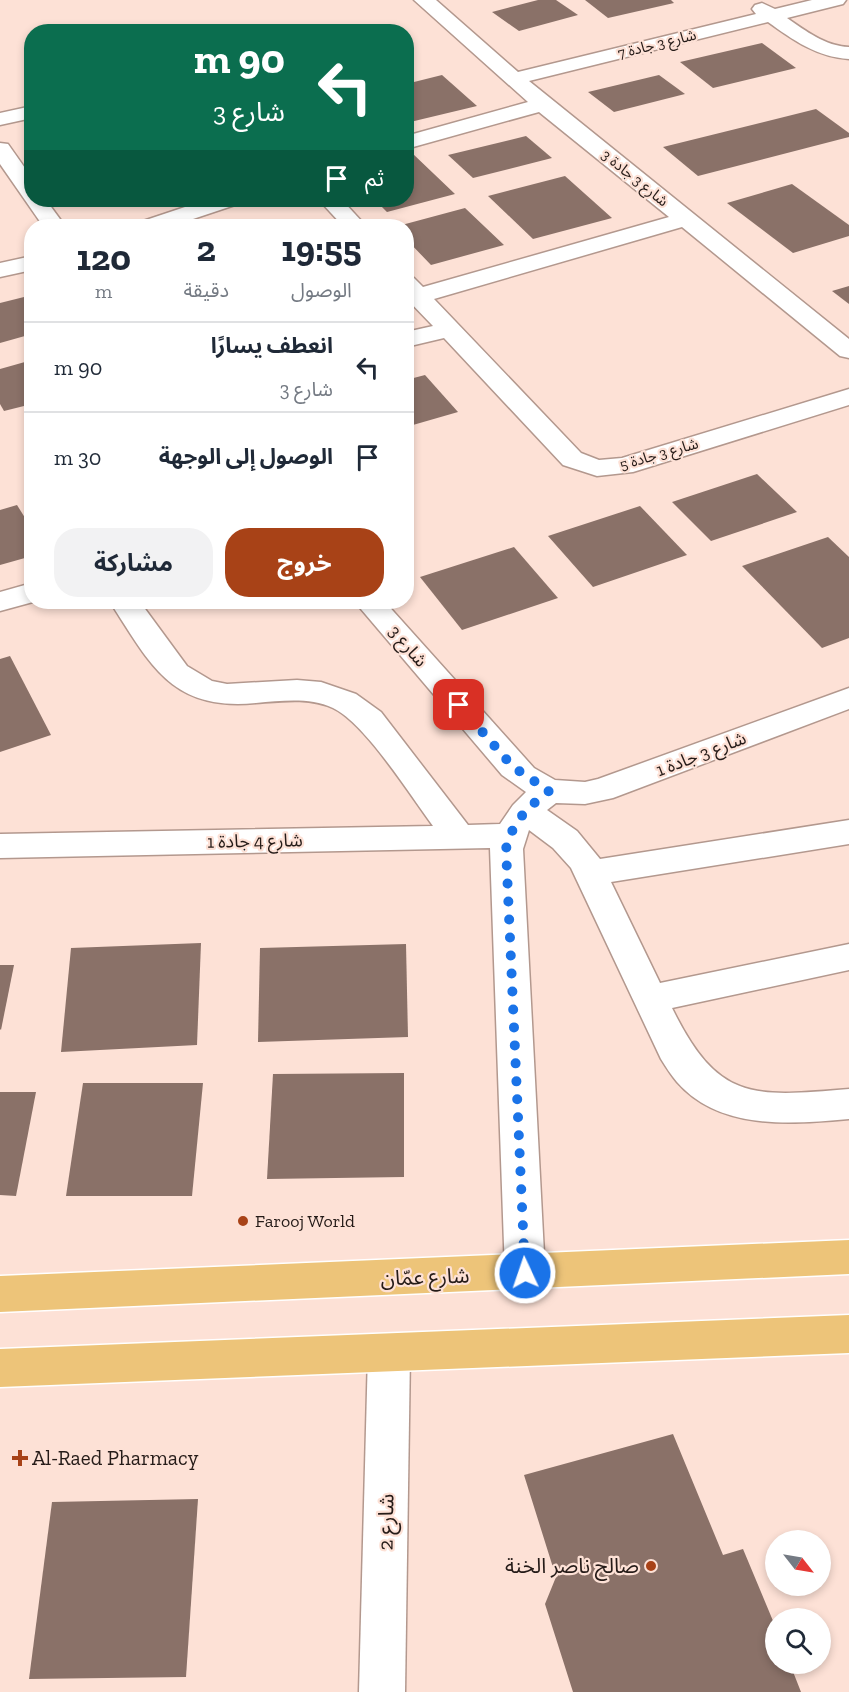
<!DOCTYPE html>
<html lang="ar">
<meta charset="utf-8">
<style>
body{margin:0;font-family:"Zilla Slab","Noto Sans Arabic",serif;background:#f2f2f3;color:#1f2937;direction:rtl;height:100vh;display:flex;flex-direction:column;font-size:22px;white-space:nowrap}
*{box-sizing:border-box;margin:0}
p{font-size:20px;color:#747a83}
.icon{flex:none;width:33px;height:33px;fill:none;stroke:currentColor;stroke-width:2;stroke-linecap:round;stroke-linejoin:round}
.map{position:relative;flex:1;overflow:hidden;direction:ltr}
.drawer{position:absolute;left:24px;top:219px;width:390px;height:390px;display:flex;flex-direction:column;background:#fff;border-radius:24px;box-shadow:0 3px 9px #0003;direction:rtl}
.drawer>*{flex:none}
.hud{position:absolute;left:24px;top:24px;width:390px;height:183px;border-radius:24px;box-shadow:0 3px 9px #0003;direction:rtl;background:#0b6e4f;color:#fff;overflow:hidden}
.needle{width:39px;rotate:121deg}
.controls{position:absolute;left:765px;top:1530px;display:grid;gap:12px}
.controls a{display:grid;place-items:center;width:66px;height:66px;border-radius:50%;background:#fff;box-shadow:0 3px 9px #0003;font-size:30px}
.pin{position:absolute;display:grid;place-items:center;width:51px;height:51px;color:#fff;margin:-26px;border-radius:12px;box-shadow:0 3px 9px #0006}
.me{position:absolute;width:66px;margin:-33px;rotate:357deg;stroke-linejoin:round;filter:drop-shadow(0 0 4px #0008)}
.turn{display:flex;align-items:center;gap:21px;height:126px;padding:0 30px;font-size:27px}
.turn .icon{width:78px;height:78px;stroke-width:2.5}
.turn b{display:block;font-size:42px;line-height:51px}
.then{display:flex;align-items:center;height:57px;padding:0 30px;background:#0003;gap:12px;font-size:22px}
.eta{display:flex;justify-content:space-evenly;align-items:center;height:102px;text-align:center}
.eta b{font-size:36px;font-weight:700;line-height:42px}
.button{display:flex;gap:12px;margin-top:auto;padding:12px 30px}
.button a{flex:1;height:69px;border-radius:24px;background:#a84217;color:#fff;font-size:24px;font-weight:700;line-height:69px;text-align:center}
.button a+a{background:#f2f2f3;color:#1f2937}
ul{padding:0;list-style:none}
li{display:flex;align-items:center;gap:18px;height:90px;padding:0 30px;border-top:2px solid #e0e1e3}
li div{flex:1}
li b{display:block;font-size:22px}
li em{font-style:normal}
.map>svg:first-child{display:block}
.building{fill:#8a7168}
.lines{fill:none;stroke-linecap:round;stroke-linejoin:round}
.minor-casing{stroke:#b3988e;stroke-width:3}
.major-casing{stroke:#fff;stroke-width:3}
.minor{fill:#fff;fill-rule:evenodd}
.major{fill:#edc479;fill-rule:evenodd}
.route{stroke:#1a73e8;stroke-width:10;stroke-dasharray:0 18}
.poi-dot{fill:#a84217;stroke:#fde1d6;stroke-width:2}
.labels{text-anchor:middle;stroke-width:4.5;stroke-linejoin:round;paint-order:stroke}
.far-street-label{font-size:15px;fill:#251b18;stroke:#fde1d6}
.street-label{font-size:18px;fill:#251b18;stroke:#fde1d6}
.poi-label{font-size:18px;fill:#251b18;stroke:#fde1d6;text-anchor:start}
.near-street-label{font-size:21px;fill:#251b18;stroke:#fde1d6}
.near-poi-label{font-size:21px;fill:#251b18;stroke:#fde1d6;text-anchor:start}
</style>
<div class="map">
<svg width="849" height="1692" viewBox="0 0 849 1692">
<rect width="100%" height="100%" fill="#fde1d6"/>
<g class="building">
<polygon points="538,0 556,0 578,15 519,31 492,12"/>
<polygon points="585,0 671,0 674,3 608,18"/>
<polygon points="762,43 796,68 713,88 680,62"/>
<polygon points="442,75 477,106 406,123 406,84"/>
<polygon points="659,75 685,94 614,112 588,92"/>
<polygon points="816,109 849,133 849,137 698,176 663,147"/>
<polygon points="526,136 552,158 473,178 448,155"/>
<polygon points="412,153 455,194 387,212 375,200 406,200 406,155"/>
<polygon points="565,176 612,218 533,239 488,196"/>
<polygon points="792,184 849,225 849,236 793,253 727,203"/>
<polygon points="465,208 504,245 431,265 406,239 406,226 398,226"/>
<polygon points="849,286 849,304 832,291"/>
<polygon points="32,295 32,334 0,343 0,303"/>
<polygon points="32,360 32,404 4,411 0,404 0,369"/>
<polygon points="425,375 458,412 406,427 406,380"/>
<polygon points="757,474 797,512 711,541 672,502"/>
<polygon points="17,505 32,529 32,556 0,565 0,510"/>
<polygon points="640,506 687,555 593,587 548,536"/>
<polygon points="828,537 849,557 849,638 822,648 742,566"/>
<polygon points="514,547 558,598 462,630 420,577"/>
<polygon points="10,656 51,735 0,752 0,659"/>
<polygon points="201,943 197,1045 61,1052 71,948"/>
<polygon points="406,944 408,1037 258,1042 260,948"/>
<polygon points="0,965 14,965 1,1030 0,1029"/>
<polygon points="404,1073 404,1177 267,1179 273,1074"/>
<polygon points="83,1083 203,1083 192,1196 66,1196"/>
<polygon points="0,1092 36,1092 16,1196 0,1195"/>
<polygon points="673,1434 723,1555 743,1549 776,1628 776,1664 790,1664 801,1692 573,1692 545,1604 556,1577 524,1475"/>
<polygon points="198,1499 186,1677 29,1679 52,1502"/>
</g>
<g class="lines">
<g class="minor-casing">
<g id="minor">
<path d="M 414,0 L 436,0 L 518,72 L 756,14 L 752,9 L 755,5 L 762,3 L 775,9 L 812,0 L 846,0 L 843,4 L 787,18 C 806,31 825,46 849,47 L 849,59 C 817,57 793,40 768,22 L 529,81 L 849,339 L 849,358 L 840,356 L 682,227 L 434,299 L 581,453 L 599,460 L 622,458 L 849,389 L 849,405 L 633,472 L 597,476 L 563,465 L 444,338 L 406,347 L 406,332 L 433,326 L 406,298 L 406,276 L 414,278 L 423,287 L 669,217 L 539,112 L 406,149 L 406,136 L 528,102 Z"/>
<polygon points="32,106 32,118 0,125 0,113"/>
<polygon points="0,143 8,144 32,178 32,200 46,200 65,226 43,226 0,164"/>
<polygon points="206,200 238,200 235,205 172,226 140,226 143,221"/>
<polygon points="319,200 342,200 366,226 343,226"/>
<polygon points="32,256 32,270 0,277 0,263"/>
<polygon points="32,583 33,602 0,611 0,592"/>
<path d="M 110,602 L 140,602 L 187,666 L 212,681 L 227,684 L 297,680 L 321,682 L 356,694 L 381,712 L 468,825 L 500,824 L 513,805 L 526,792 L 502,775 L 355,602 L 385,602 L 534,768 L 555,780 L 585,782 L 598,779 L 849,688 L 849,709 L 613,798 L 585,804 L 556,803 L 547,810 L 577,831 L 600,859 L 849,820 L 849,844 L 611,882 L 660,983 L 849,944 L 849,970 L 672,1008 C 718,1102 753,1097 849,1089 L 849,1119 C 791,1124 720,1131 677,1082 C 671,1075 666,1067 661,1059 L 571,868 L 553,848 L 529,830 L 523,849 L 545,1273 L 539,1286 L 525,1291 L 511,1286 L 505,1273 L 490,848 L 0,858 L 0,834 L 433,826 C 410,795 365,723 333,708 C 309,697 282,701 256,703 C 171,711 151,665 110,602 Z"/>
<polygon points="389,1334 404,1340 410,1353 405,1692 359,1692 368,1353 374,1340"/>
</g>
</g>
<g class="major-casing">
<g id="major">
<polygon points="849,1240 849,1274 0,1312 0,1276"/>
<polygon points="849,1315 849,1353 0,1387 0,1349"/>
</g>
</g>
<use href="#minor" class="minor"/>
<use href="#major" class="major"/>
</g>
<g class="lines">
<path class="route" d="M 459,705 L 513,767 L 549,791 C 528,807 512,822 506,849 L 525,1273"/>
</g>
<g class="poi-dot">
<circle cx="243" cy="1221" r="6"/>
<path d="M17 1449h6v6h6v6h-6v6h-6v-6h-6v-6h6z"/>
<circle cx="651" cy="1566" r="6"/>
</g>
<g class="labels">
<g class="far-street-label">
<text transform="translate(657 44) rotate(-14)" y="5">شارع 3 جادة 7</text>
<text transform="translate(635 178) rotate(39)" y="5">شارع 3 جادة 3</text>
<text transform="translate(659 454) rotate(-16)" y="5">شارع 3 جادة 5</text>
</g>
<g class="street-label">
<text transform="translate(408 646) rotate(49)" y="6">شارع 3</text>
<text transform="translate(701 754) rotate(-21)" y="6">شارع 3 جادة 1</text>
<text transform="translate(255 841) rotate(-1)" y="6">شارع 4 جادة 1</text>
</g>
<g class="poi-label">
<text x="255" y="1227">Farooj World</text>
</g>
<g class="near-street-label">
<text transform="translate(425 1277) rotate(-2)" y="7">شارع عمّان</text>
<text transform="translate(386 1522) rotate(-89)" y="7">شارع 2</text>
</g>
<g class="near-poi-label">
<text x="32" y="1465">Al-Raed Pharmacy</text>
<text x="639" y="1573" text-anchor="end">صالح ناصر الخنة</text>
</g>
</g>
</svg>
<div class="controls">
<a><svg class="needle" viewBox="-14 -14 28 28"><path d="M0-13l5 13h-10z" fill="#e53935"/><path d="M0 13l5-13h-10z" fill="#747a83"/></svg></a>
<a><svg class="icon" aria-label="search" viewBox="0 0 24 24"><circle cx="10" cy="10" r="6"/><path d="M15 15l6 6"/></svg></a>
</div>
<div class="pin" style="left:459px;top:705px;background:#d93025"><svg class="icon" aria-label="arrive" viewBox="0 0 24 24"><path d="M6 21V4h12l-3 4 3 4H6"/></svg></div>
<svg class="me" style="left:525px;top:1273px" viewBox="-20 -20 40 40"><circle r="17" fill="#1a73e8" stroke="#fff" stroke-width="3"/><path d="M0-11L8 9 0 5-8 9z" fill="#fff"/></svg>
<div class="hud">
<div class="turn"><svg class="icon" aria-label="left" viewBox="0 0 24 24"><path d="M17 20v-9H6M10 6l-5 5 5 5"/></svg><div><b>90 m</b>شارع 3</div></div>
<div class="then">ثم<svg class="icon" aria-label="arrive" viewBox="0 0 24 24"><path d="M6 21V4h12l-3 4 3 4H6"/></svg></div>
</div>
<section class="drawer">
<div class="eta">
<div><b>19:55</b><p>الوصول</p></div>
<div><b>2</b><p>دقيقة</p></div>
<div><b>120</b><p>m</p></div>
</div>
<ul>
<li><svg class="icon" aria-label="left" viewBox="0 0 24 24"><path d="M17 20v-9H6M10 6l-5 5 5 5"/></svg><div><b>انعطف يسارًا</b><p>شارع 3</p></div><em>90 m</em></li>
<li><svg class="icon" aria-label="arrive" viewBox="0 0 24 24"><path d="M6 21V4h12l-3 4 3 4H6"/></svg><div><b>الوصول إلى الوجهة</b></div><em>30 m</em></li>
</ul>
<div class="button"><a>خروج</a><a>مشاركة</a></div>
</section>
</div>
